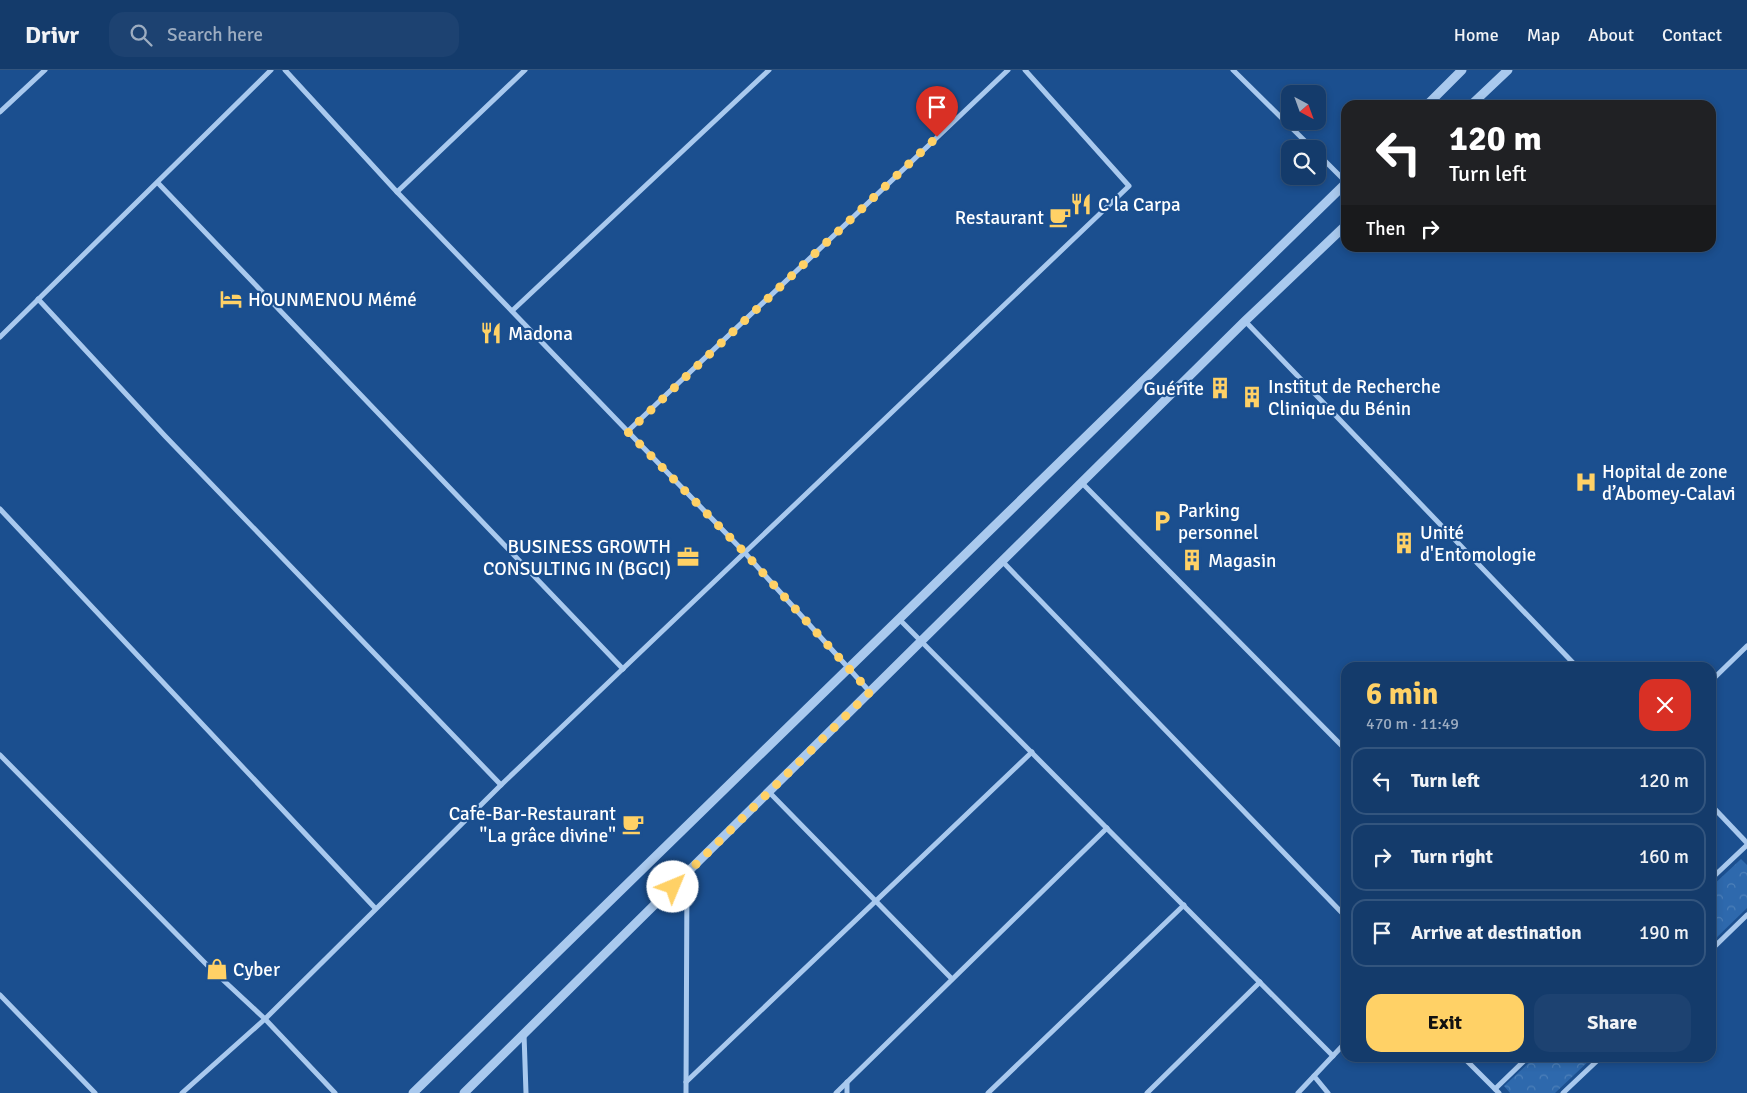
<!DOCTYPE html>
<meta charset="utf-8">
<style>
body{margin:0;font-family:Signika,sans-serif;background:#1d4271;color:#f1f3f6;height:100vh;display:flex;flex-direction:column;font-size:19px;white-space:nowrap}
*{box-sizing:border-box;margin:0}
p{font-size:16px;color:#9dadc1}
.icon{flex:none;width:28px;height:28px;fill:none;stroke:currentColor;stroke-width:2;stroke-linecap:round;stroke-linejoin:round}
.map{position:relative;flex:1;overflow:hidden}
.panel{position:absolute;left:1341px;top:592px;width:375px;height:400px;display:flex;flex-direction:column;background:#143b6b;border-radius:15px;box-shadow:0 2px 8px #0003,0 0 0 1px #33557e}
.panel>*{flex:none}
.hud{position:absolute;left:1341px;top:30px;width:375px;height:152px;border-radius:15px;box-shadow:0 2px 8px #0003,0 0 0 1px #33557e;background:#202124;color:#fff;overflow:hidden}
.needle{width:32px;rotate:139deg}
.tools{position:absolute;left:1281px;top:15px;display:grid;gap:10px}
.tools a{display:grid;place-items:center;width:45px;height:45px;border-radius:10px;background:#143b6b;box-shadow:0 2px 8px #0003,0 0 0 1px #33557e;font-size:25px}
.pin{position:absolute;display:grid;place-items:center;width:42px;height:42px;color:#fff;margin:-51px -21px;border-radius:50% 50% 50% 0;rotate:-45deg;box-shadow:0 0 5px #0007}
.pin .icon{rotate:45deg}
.me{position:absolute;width:55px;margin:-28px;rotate:45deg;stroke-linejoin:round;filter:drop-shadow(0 0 4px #0008)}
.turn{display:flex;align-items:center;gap:18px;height:105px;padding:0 25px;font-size:22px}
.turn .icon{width:65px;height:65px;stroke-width:2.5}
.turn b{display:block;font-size:35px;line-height:42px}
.then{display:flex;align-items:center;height:48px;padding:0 25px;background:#0003;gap:10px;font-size:19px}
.round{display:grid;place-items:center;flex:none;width:52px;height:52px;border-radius:15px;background:#1d4271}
.headline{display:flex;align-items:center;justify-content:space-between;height:85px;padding:0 25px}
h1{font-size:30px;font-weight:700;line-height:38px;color:#ffd166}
.primary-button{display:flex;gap:10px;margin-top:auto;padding:10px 25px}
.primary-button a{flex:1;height:58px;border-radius:15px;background:#ffd166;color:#111;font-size:20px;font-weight:700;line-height:58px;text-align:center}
.primary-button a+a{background:#1d4271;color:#f1f3f6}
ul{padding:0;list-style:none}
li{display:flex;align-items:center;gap:15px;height:68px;margin:0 10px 8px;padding:0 15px;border:2px solid #33557e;border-radius:15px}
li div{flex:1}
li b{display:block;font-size:19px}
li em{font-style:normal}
header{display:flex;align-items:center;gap:30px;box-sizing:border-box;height:70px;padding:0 25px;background:#143b6b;border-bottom:1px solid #33557e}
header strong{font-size:24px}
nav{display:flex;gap:28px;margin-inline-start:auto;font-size:18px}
.search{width:350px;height:45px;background:#1d4271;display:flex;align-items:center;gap:12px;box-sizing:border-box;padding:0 18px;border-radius:15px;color:#9dadc1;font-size:19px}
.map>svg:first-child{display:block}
.forest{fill:url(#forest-crowns)}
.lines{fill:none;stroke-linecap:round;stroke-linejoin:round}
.minor{stroke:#a9c9ee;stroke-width:5}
.tertiary{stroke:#a9c9ee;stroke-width:9}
.route{stroke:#ffd166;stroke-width:9;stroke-dasharray:0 16.2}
.labels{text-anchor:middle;stroke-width:4.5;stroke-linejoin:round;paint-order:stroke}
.poi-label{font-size:19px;fill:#fff;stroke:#1b4f8f;text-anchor:start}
</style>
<header>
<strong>Drivr</strong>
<div class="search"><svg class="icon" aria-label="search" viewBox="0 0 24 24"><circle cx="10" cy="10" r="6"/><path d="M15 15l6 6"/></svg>Search here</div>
<nav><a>Home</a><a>Map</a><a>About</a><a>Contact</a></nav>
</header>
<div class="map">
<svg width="1747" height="1023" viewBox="0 0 1747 1023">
<defs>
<pattern id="forest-crowns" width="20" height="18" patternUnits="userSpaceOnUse" patternTransform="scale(1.25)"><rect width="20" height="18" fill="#2e69ad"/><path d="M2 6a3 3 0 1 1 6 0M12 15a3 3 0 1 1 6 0" fill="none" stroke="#4d80b9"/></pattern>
</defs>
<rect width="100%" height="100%" fill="#1b4f8f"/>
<g class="forest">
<polygon points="1741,789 1747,795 1747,838 1711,873 1711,817"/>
<polygon points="1534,988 1592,988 1555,1023 1510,1023 1504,1016"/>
</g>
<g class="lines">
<g class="minor">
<polyline points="285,0 397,122 745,483 870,622"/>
<polyline points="1233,0 1313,79"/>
<polyline points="0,42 45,0"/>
<polyline points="1318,84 1346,112"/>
<polyline points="158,113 623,599"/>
<polyline points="397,122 525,0"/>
<polyline points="38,229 165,366 501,715"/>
<polyline points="513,240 769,0"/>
<polyline points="1245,251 1578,598"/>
<polyline points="0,267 271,0"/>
<polyline points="628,361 1008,0"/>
<polyline points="1082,413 1346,680"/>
<polyline points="0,439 375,838"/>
<polyline points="1002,491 1346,847"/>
<polyline points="899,549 1333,986"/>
<polyline points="1711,611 1747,576"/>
<polyline points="0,685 208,896 265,949 335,1023"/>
<polyline points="769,722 952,909"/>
<polyline points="1711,735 1747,773"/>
<polyline points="1711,809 1747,775"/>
<polyline points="1711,880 1747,845"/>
<polyline points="0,925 95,1023"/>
<polyline points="524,964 526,1023"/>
<polyline points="1464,988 1499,1023"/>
<polyline points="1314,1006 1328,1023"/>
<polyline points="686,1012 1032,682"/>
<polyline points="847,1012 847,1023"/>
<polyline points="1495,1019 1527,988"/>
<polyline points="182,1023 265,949 501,715 1129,116 1025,0"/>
<polyline points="686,1023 687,804"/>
<polyline points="836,1023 1107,758"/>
<polyline points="988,1023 1184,835"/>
<polyline points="1147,1023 1260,912"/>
<polyline points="1298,1023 1346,972"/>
<polyline points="1563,1023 1600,988"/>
</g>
<g class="tertiary">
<polyline points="1427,35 1462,0"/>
<polyline points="1471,35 1508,0"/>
<polyline points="413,1023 1346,113"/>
<polyline points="464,1023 1245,251 1346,155"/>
</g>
</g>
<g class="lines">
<polyline class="route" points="673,817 870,622 745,483 628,362 937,67"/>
</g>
<defs>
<g id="restaurant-bare" transform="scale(1.725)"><path d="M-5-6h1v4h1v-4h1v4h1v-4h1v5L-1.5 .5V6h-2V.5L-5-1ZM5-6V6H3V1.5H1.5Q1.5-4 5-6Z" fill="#ffd166" stroke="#1b4f8f" stroke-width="2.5" paint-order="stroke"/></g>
<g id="cafe-bare" transform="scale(1.725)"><path d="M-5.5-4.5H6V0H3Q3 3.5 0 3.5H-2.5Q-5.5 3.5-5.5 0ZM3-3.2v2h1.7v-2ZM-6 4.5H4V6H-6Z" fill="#ffd166" stroke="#1b4f8f" stroke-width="2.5" paint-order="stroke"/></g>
<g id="hotel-bare" transform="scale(1.725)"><path d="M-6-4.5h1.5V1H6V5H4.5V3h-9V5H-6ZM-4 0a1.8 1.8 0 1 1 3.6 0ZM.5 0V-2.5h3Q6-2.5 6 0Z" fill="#ffd166" stroke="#1b4f8f" stroke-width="2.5" paint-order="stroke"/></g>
<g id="building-bare" transform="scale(1.725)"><path d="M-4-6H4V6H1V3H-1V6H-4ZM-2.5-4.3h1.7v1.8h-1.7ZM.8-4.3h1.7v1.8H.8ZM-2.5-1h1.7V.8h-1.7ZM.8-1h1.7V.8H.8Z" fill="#ffd166" stroke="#1b4f8f" stroke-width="2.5" paint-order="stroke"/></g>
<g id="hospital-bare" transform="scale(1.725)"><path d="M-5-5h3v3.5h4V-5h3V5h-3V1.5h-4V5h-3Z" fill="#ffd166" stroke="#1b4f8f" stroke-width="2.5" paint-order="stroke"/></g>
<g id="parking-bare" transform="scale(1.725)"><path d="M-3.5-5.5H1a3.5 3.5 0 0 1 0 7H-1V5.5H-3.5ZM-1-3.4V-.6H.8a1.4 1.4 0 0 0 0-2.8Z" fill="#ffd166" stroke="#1b4f8f" stroke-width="2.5" paint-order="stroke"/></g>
<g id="office-bare" transform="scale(1.725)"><path d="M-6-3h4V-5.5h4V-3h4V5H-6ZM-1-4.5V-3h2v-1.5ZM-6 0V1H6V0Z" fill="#ffd166" stroke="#1b4f8f" stroke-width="2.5" paint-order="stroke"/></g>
<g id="shop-bare" transform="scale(1.725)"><path d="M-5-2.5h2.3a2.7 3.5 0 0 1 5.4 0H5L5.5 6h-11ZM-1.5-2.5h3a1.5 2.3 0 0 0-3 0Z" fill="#ffd166" stroke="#1b4f8f" stroke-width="2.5" paint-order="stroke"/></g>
</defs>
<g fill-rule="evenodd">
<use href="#restaurant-bare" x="1081" y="134"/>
<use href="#cafe-bare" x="1060" y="147"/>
<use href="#hotel-bare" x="231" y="229"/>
<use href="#restaurant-bare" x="491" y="263"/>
<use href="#building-bare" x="1220" y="318"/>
<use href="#building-bare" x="1252" y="327"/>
<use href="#hospital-bare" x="1586" y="412"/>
<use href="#parking-bare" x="1162" y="451"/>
<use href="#building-bare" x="1404" y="473"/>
<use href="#office-bare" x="688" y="487"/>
<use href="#building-bare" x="1192" y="490"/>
<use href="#cafe-bare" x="633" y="754"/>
<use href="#shop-bare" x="217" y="899"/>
</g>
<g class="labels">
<g class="poi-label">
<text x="1098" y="141">C la Carpa</text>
<text x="1044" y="154" text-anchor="end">Restaurant</text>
<text x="248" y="236">HOUNMENOU Mémé</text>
<text x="508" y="270">Madona</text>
<text x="1268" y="323">Institut de Recherche<tspan x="1268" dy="22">Clinique du Bénin</tspan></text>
<text x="1204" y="325" text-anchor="end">Guérite</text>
<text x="1602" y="408">Hopital de zone<tspan x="1602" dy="22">d’Abomey-Calavi</tspan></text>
<text x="1178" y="447">Parking<tspan x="1178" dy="22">personnel</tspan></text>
<text x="1420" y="469">Unité<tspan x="1420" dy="22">d'Entomologie</tspan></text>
<text x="671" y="483" text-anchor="end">BUSINESS GROWTH<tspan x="671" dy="22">CONSULTING IN (BGCI)</tspan></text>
<text x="1208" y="497">Magasin</text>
<text x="616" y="750" text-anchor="end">Cafe-Bar-Restaurant<tspan x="616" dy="22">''La grâce divine''</tspan></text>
<text x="233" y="906">Cyber</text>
</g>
</g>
</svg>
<div class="tools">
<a><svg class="needle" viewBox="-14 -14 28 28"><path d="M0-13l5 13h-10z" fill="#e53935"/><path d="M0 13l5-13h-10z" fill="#9dadc1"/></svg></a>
<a><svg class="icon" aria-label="search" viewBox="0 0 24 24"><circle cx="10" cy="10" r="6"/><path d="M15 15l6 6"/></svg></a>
</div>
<div class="pin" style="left:937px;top:67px;background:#d93025"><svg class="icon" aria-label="arrive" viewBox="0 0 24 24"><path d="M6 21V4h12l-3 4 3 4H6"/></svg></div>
<svg class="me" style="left:673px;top:817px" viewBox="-20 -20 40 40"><circle r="19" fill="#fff"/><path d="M0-13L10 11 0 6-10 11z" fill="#ffd166"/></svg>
<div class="hud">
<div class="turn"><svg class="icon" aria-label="left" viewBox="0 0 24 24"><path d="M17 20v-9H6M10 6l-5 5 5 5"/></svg><div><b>120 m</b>Turn left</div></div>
<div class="then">Then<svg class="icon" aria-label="right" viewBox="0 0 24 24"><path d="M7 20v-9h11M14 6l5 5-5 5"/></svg></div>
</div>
<section class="panel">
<div class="headline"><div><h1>6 min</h1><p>470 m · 11:49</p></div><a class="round" style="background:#d93025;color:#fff"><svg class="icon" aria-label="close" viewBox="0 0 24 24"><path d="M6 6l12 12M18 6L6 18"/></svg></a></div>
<ul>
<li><svg class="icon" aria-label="left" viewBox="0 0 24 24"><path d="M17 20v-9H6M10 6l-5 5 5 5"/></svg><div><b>Turn left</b></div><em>120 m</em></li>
<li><svg class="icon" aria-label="right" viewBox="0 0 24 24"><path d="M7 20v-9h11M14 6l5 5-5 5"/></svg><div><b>Turn right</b></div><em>160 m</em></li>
<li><svg class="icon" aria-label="arrive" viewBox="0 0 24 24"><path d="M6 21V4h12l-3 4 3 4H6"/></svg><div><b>Arrive at destination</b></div><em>190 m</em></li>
</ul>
<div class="primary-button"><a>Exit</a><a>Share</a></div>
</section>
</div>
